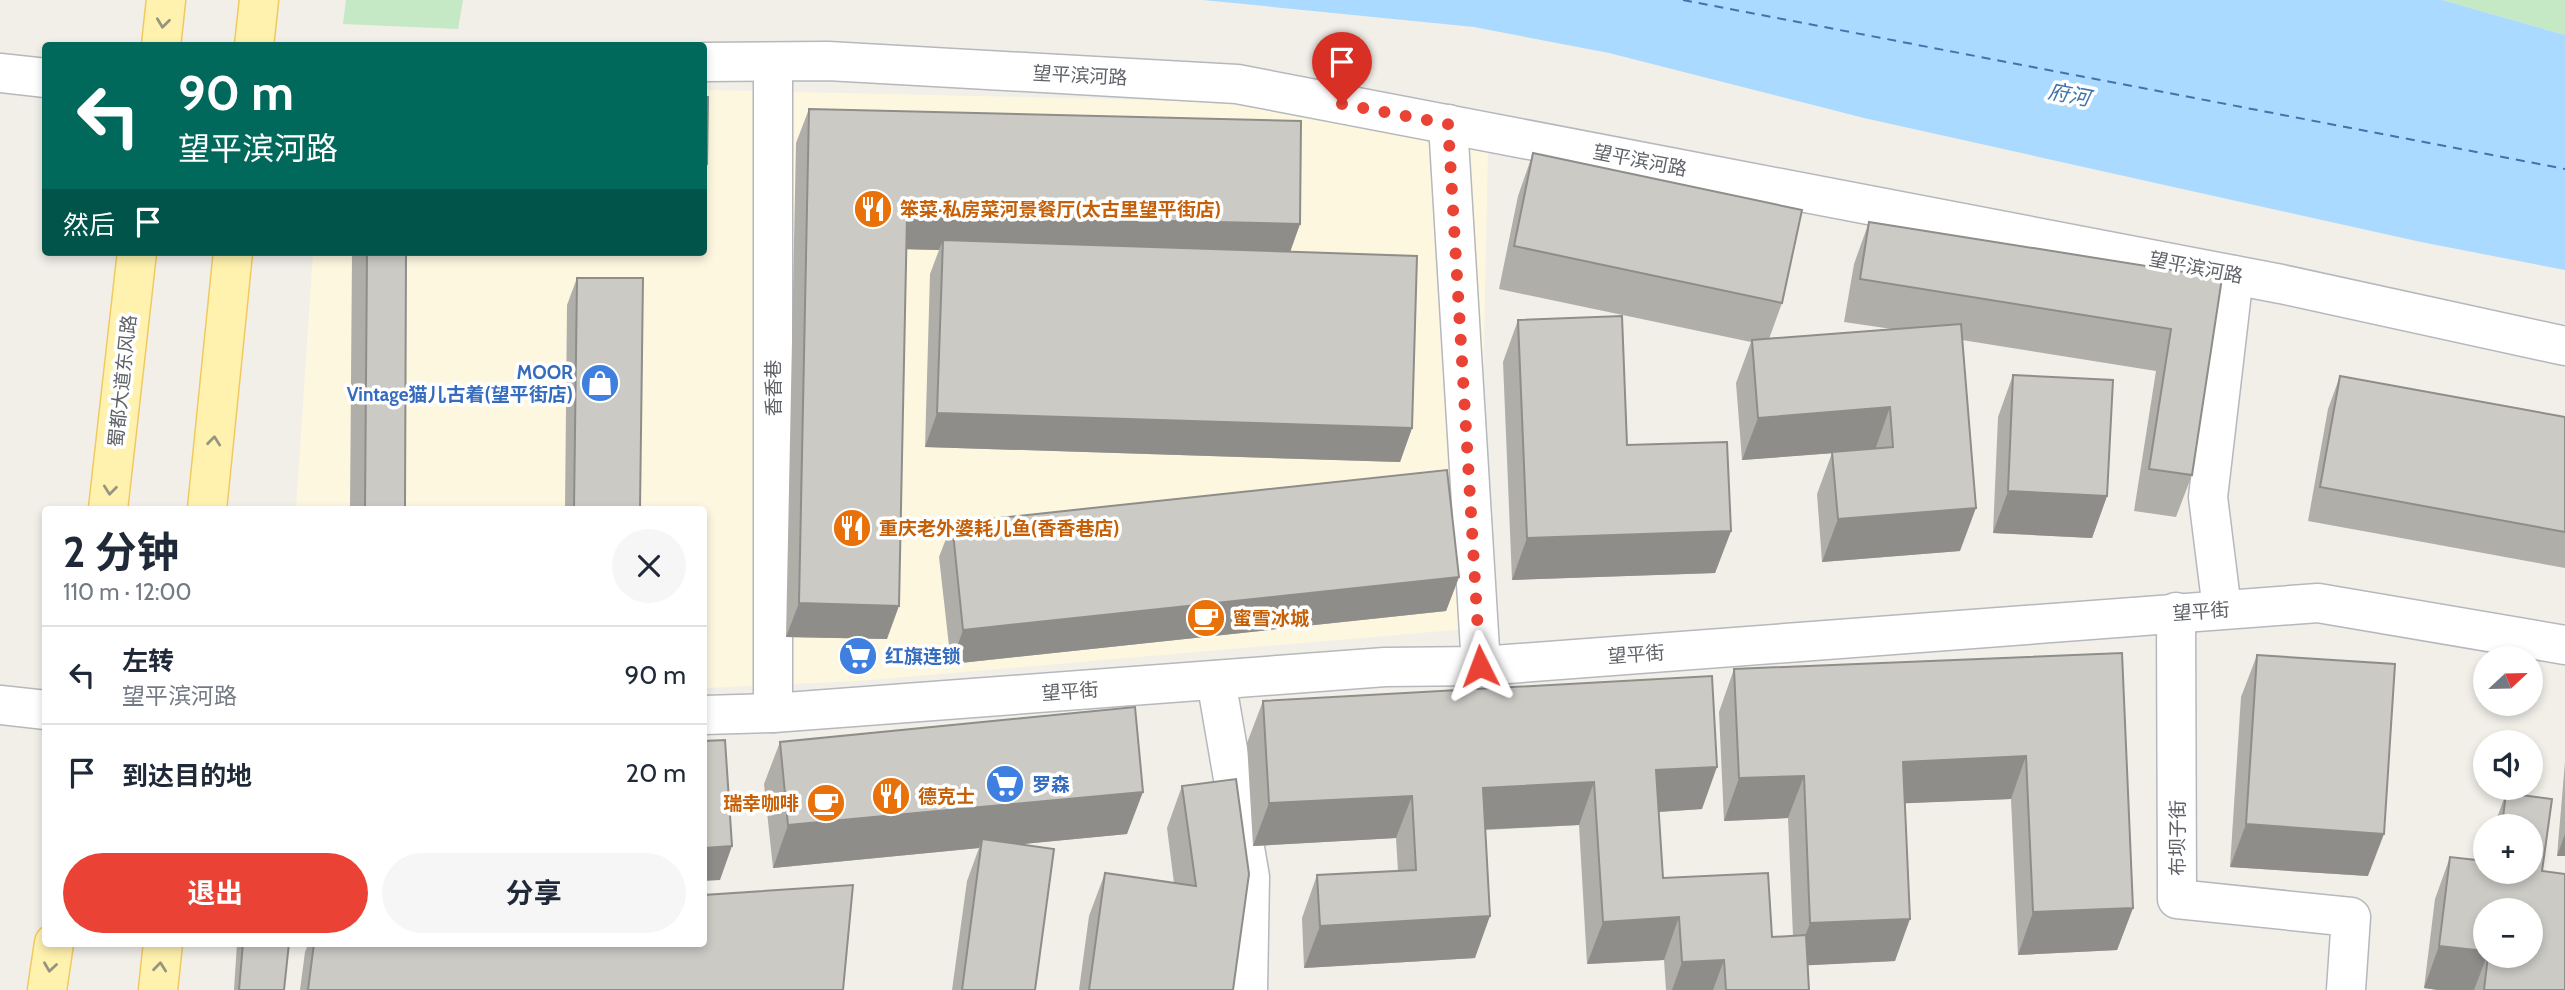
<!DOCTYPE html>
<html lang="zh">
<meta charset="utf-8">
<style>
body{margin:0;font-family:Cabin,"Noto Sans SC",sans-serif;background:#f6f6f7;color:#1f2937;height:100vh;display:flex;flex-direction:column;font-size:26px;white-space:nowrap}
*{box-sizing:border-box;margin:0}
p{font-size:23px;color:#747a83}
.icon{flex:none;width:38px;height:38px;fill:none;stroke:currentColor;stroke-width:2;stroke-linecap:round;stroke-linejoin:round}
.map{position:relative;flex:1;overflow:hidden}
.sheet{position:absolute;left:42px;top:506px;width:665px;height:441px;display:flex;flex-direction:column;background:#fff;border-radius:7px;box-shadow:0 4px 10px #0003}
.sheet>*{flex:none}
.top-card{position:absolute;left:42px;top:42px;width:665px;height:214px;border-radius:7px;box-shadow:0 4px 10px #0003;background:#00695c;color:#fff;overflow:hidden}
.needle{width:46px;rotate:68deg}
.fabs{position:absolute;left:2473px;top:646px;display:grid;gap:14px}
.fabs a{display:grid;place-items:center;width:70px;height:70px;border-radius:50%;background:#fff;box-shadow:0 4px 10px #0003;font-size:35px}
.pin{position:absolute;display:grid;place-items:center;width:60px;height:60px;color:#fff;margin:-72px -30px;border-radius:50% 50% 50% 0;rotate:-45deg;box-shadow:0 0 7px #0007}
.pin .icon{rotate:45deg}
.me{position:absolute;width:77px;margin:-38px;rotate:357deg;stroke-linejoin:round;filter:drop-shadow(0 0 5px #0008)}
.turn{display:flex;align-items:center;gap:24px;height:147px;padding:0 21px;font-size:32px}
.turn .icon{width:91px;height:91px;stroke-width:2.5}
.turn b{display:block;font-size:49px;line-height:60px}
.then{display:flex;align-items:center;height:66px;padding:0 21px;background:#0003;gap:14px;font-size:26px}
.round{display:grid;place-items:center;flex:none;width:74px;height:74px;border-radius:37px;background:#f6f6f7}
.overview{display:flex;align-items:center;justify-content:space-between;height:119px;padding:0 21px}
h1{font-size:42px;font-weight:700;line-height:52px}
.cta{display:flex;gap:14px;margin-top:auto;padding:14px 21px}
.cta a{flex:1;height:80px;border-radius:42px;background:#ea4335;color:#fff;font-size:28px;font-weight:700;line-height:80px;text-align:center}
.cta a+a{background:#f6f6f7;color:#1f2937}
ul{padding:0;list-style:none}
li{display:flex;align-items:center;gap:21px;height:98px;padding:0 21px;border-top:2px solid #e0e1e3}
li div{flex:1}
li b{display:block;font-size:26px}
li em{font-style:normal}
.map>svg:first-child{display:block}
.commercial{fill:#fef7e0}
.green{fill:#c5e8c5}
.water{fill:#aadaff}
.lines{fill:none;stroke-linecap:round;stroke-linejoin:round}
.ferry{stroke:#4174aa;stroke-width:2;stroke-dasharray:9 7;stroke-linecap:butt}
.minor-casing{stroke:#b5b8bc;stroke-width:41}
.major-casing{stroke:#f2c960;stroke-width:41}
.minor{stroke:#fff;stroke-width:38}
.major{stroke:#fff2af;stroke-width:38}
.wall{fill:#afaea9;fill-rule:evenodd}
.shaded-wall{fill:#8f8d8a}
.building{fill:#cccac5;stroke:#8f8d8a;stroke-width:2}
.oneway{stroke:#979581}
.route{stroke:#ea4335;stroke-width:12;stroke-dasharray:0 21.6}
.labels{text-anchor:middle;stroke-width:7;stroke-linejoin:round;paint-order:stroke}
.street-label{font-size:19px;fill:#5f6368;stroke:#fff}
.food-label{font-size:19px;font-weight:bold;fill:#c56008;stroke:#fff;text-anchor:start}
.shop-label{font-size:19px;font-weight:bold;fill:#366cbe;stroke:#fff;text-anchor:start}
.water-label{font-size:21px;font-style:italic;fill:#4174aa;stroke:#fff}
</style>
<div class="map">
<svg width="2565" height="990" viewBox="0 0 2565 990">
<rect width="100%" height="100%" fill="#f1efe8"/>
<polygon class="commercial" points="704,90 1240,102 1488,147 1478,628 858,681 704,688 704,509 296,509 313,252 704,252"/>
<g class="green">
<polygon points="346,0 463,0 458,29 343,24"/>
<polygon points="2442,0 2565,0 2565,35"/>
</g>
<polygon class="water" points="1203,0 2442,0 2565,35 2565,270 2421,242 1864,118 1609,53 1474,27"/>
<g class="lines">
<polyline class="ferry" points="1683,0 2565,169"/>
<g class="minor-casing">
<g id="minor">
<polyline points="704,62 828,61 1237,84 2281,284 2565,346"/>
<polyline points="0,73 46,78"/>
<polyline points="1448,124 1481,666"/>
<polyline points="2222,609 2208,497 2234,275"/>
<polyline points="2176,612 2177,899 2351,917 2346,990"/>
<polyline points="1216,680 1250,877 1248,990"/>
<polyline points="0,705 46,710"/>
<polyline points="773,713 773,62"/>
<polyline points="704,715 773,713 1385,667 1481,666 2318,603 2565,645"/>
</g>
</g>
<g class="major-casing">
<g id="major">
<polyline points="161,46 166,0"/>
<polyline points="254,46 259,0"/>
<polyline points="108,509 137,252"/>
<polyline points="207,509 233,252"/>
<polyline points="47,990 54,943"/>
<polyline points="158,990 163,943"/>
</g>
</g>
<use href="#minor" class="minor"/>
<use href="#major" class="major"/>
</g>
<g class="wall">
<polygon points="809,109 1300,224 1290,251 1412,428 1400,462 925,447 930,274 939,250 906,249 887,639 786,637 796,143"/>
<polygon points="1533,153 1782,303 1769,339 1892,329 1844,322 1854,264 1869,222 2222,278 2192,475 2176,517 2134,511 2156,371 1962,340 1960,551 1822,562 1817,494 1832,453 1742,460 1736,383 1751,342 1499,289 1518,196"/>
<polygon points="352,252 406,252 405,509 350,509"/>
<polygon points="577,278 640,509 565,509 567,305"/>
<polygon points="1518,320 1627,445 1731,531 1715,573 1512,580 1503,362"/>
<polygon points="2013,375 2107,496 2092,538 1993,533 1998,417"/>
<polygon points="2340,376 2565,417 2565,568 2308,521 2328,409"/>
<polygon points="952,523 1459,577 1446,611 951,664 939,557"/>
<polygon points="2122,653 2133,908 2117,950 2018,955 2011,799 1905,803 1895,961 1808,965 1809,990 1666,990 1664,960 1587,964 1579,825 1485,830 1475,958 1304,968 1302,918 1317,875 1398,871 1396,838 1253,846 1247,743 1263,701 1702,809 1659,812 1663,878 1772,937 1793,936 1788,818 1724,821 1719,712 1734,669"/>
<polygon points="2257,655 2368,876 2230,867 2241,697"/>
<polygon points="780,742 1127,834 1021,844 1035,990 952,990 967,881 979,848 773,868 764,784"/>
<polygon points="2565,762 2565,856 2557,856"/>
<polygon points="1182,786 1233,990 1079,990 1089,916 1105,873 1174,883 1167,828"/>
<path d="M 2506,793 L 2552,799 L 2542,871 L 2565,874 L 2565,990 L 2438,990 L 2424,988 L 2435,899 L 2450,857 L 2485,861 L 2485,872 L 2530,872 L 2530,826 L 2494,826 ZM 2485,910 L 2530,910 L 2530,956 L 2485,956 Z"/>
<polygon points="237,943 289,943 284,990 234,990"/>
<polygon points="309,943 704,943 843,990 300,990 305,952"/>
</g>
<g class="shaded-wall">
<polygon points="704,164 707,164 704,175"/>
<polygon points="907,215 1300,224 1288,258 943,240 939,250 895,249"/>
<polygon points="1890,407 1875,450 1742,460 1758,418"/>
<polygon points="937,413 1412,428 1400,462 925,447"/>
<polygon points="2008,491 2107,496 2092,538 1993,533"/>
<polygon points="1976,508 1960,551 1822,562 1838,519"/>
<polygon points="1731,531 1715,573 1512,580 1527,538"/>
<polygon points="1459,577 1446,611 951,664 963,630"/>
<polygon points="799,603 899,606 887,639 786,637"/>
<polygon points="2026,756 2011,799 1888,804 1903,762"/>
<polygon points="1717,767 1702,809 1641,813 1656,770"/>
<polygon points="1804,776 1788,818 1724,821 1739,778"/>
<polygon points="1594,782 1579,825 1468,830 1483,788"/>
<polygon points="1143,792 1127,834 981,848 982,839 979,848 773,868 788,825"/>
<polygon points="1412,796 1396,838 1253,846 1269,803"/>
<polygon points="2246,824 2384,834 2368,876 2230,867"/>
<polygon points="2565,834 2565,856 2557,856"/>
<polygon points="732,846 720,880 704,881 704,848"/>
<polygon points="2133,908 2117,950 2018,955 2033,912"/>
<polygon points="1490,916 1475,958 1304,968 1320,926"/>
<polygon points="1679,917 1664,960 1587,964 1603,922"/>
<polygon points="1910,919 1895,961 1794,966 1810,923"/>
<polygon points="2439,946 2485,951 2485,956 2487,956 2474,990 2438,990 2424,988"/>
<polygon points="1724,960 1713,990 1672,990 1682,962"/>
</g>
<g class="building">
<polygon points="704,97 708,97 707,164 704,164"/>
<polygon points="809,109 1301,121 1300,224 907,215 899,606 799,603"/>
<polygon points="1533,153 1802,210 1782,303 1514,246"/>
<polygon points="1869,222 2222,278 2192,475 2149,469 2171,329 1860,279"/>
<polygon points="943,240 1417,256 1412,428 937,413"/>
<polygon points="367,252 406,252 405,509 365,509"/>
<polygon points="577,278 643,278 640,509 574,509"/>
<polygon points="1622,316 1627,445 1727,442 1731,531 1527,538 1518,320"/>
<polygon points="1961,324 1976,508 1838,519 1832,452 1893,447 1890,407 1758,418 1752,340"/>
<polygon points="2013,375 2113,380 2107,496 2008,491"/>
<polygon points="2340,376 2565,417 2565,532 2320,487"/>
<polygon points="1447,470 1459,577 963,630 952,523"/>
<polygon points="2122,653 2133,908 2033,912 2026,756 1903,762 1910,919 1810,923 1804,776 1739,778 1734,669"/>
<polygon points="2257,655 2395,664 2384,834 2246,824"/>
<polygon points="1712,676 1717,767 1656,770 1663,878 1768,873 1772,937 1806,935 1809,990 1726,990 1724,960 1682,962 1679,917 1603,922 1594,782 1483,788 1490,916 1320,926 1317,875 1416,870 1412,796 1269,803 1263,701"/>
<polygon points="1135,707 1143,792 788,825 780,742"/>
<polygon points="725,740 732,846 704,848 704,741"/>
<polygon points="1236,779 1249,874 1233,990 1089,990 1105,873 1196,886 1182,786"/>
<polygon points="2506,793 2552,799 2542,871 2565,874 2565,990 2484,990 2488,956 2530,956 2530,910 2485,910 2485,951 2439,946 2450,857 2485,861 2485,872 2530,872 2530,826 2502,826"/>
<polygon points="982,839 1054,849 1035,990 962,990"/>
<polygon points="853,885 843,990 308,990 314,943 704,943 704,895"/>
<polygon points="243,943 289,943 284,990 239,990"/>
</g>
<defs><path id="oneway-chevron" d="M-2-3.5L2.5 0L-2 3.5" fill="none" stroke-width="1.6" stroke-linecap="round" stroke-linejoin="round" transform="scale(1.75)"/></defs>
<g class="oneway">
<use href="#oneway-chevron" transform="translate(163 23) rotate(97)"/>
<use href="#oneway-chevron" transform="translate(214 441) rotate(-84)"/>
<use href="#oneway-chevron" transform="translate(110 490) rotate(96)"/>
<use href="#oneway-chevron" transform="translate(50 967) rotate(98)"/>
<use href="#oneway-chevron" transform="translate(160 967) rotate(-84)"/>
</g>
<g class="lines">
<polyline class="route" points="1342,104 1448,124 1480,666"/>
</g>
<defs>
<g id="restaurant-disc" transform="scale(2.0125)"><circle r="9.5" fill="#e8710a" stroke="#fff"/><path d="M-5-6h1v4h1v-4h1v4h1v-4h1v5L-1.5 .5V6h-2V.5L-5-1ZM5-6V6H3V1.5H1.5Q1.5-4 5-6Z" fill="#fff"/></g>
<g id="shop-disc" transform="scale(2.0125)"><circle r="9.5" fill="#3f7fe0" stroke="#fff"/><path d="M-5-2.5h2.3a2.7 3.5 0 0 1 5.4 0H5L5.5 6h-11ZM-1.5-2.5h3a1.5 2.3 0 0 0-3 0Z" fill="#fff"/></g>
<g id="cafe-disc" transform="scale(2.0125)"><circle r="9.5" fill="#e8710a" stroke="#fff"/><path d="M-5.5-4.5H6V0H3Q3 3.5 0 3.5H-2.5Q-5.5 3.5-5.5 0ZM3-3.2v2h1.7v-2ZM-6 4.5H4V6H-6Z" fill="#fff"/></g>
<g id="supermarket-disc" transform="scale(2.0125)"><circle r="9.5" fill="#3f7fe0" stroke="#fff"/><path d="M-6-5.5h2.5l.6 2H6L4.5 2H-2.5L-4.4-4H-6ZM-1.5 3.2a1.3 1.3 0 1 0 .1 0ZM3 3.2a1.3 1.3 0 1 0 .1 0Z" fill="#fff"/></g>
</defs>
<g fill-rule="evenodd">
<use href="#restaurant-disc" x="873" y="209"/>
<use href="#shop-disc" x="600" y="383"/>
<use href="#restaurant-disc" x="852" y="528"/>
<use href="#cafe-disc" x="1206" y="618"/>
<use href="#supermarket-disc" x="858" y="656"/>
<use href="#supermarket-disc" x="1005" y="784"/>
<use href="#restaurant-disc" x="891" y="796"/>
<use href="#cafe-disc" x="826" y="803"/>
</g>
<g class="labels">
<g class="street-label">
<text transform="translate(1080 75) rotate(3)" y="7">望平滨河路</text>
<text transform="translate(1640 160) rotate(11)" y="7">望平滨河路</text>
<text transform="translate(2196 267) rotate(11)" y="7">望平滨河路</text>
<text transform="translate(122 381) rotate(-84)" y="7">蜀都大道东风路</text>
<text transform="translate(773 388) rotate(-90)" y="7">香香巷</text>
<text transform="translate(2201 611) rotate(-4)" y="7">望平街</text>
<text transform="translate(1636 654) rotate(-4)" y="7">望平街</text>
<text transform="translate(1070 691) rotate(-4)" y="7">望平街</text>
<text transform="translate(2177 838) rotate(-90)" y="7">布坝子街</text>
</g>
<g class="food-label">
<text x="900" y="216">笨菜·私房菜河景餐厅(太古里望平街店)</text>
<text x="879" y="535">重庆老外婆耗儿鱼(香香巷店)</text>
<text x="1233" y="625">蜜雪冰城</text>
<text x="918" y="803">德克士</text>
<text x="799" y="810" text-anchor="end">瑞幸咖啡</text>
</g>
<g class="shop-label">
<text x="573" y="379" text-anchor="end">MOOR<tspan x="573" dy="22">Vintage猫儿古着(望平街店)</tspan></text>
<text x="885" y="663">红旗连锁</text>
<text x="1032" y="791">罗森</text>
</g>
<g class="water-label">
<text transform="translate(2069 95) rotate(11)" y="7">府河</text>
</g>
</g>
</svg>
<div class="fabs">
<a><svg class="needle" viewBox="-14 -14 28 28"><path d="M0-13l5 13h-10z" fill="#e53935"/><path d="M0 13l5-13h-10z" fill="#747a83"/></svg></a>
<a><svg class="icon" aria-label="sound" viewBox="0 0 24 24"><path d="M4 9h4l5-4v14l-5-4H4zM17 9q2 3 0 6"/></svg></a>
<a>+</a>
<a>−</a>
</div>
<div class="pin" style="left:1342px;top:104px;background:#d93025"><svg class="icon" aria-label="arrive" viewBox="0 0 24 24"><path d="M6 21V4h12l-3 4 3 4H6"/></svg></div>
<svg class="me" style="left:1480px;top:666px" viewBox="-20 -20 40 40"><path d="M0-17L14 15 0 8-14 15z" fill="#ea4335" stroke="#fff" stroke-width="4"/></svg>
<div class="top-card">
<div class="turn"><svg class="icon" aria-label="left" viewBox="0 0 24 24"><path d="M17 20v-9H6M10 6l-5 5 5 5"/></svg><div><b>90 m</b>望平滨河路</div></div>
<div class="then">然后<svg class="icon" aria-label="arrive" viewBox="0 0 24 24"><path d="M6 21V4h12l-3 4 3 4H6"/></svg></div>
</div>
<section class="sheet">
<div class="overview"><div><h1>2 分钟</h1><p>110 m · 12:00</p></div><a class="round"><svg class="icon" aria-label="close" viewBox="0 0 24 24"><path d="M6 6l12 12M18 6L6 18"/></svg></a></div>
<ul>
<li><svg class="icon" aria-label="left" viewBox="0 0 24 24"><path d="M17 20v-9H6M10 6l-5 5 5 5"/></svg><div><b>左转</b><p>望平滨河路</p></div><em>90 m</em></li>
<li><svg class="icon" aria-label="arrive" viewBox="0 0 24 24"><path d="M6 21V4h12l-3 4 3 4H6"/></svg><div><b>到达目的地</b></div><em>20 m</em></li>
</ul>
<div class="cta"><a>退出</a><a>分享</a></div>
</section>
</div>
